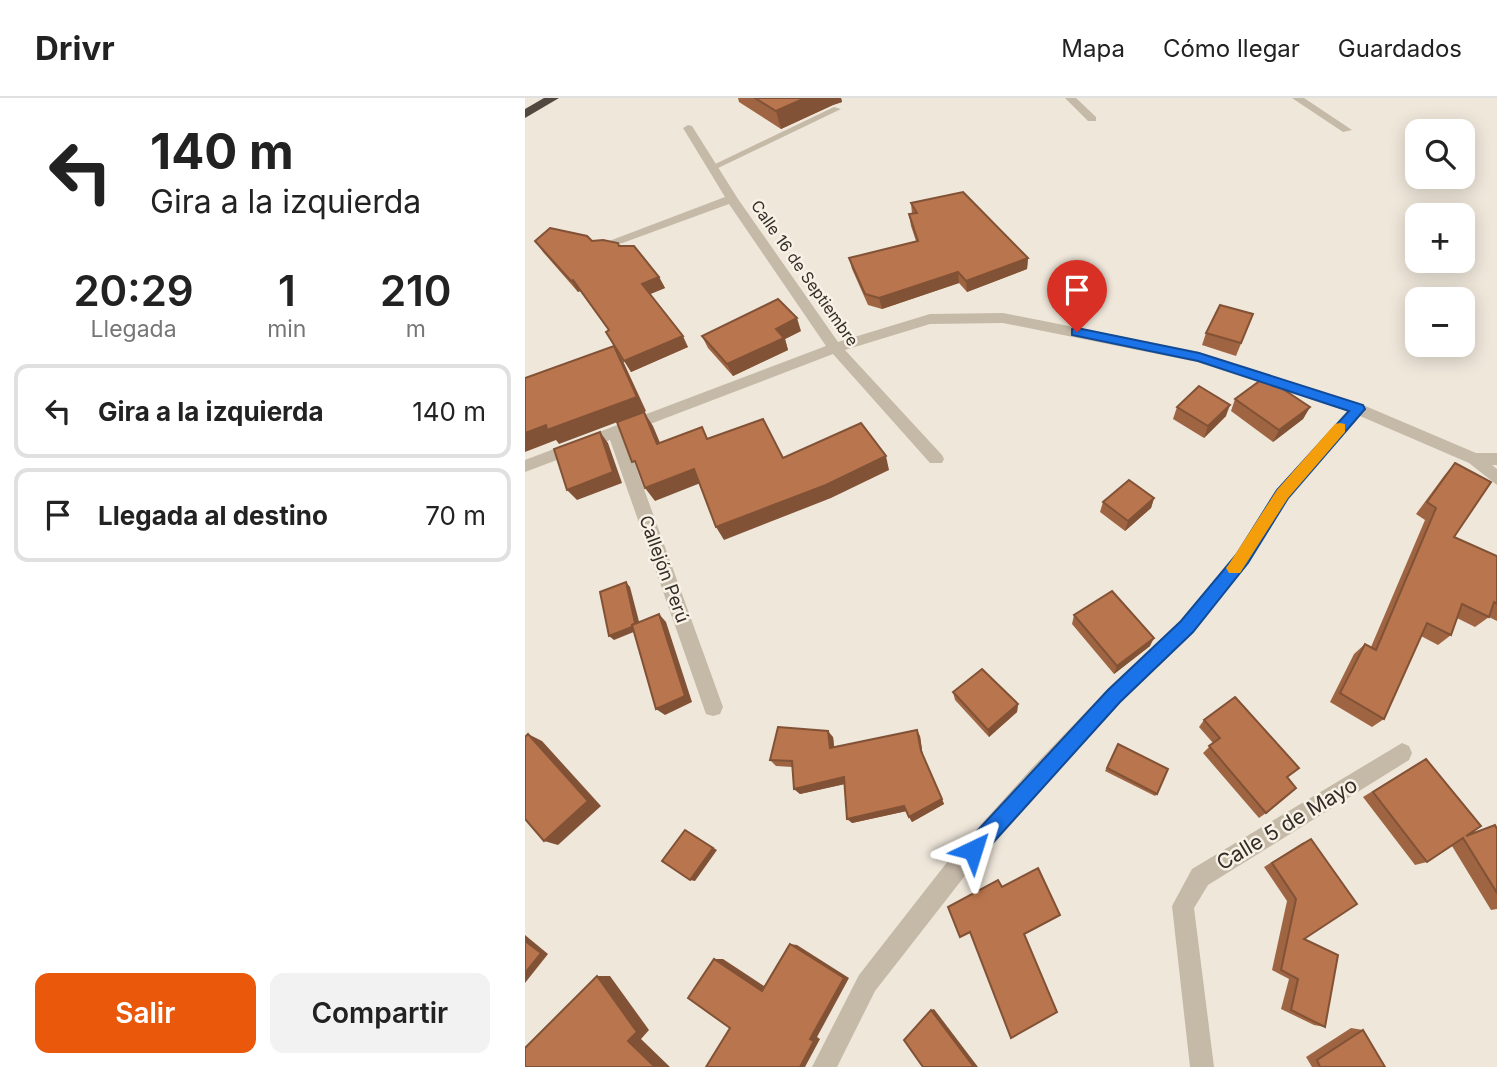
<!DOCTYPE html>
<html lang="es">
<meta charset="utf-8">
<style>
body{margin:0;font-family:Inter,sans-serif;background:#f2f2f2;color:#222;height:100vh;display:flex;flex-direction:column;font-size:26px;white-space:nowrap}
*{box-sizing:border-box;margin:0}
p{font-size:23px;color:#767676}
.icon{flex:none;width:38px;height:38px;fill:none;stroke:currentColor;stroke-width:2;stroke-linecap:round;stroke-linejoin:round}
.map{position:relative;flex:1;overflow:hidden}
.side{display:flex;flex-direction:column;background:#fff;width:525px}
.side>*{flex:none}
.top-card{background:#fff;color:#222;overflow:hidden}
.controls{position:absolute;left:880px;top:21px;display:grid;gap:14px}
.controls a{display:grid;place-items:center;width:70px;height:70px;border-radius:14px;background:#fff;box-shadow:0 4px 18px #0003;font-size:35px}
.pin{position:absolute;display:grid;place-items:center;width:60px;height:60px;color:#fff;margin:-72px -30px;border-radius:50% 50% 50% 0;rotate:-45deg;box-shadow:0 0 7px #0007}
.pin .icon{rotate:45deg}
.me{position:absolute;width:77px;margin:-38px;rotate:41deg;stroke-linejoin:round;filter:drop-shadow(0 0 5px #0008)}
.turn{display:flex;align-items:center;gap:24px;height:147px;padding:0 35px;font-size:32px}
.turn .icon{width:91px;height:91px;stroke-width:2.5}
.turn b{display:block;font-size:49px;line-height:60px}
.eta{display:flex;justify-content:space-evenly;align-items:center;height:119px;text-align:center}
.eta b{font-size:42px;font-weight:600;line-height:49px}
.action{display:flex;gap:14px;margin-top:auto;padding:14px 35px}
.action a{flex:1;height:80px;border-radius:14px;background:#ea580c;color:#fff;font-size:28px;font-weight:600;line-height:80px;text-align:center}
.action a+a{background:#f2f2f2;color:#222}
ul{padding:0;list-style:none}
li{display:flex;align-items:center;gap:21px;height:94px;margin:0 14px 10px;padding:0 21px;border:4px solid #e0e0e0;border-radius:14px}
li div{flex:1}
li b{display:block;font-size:26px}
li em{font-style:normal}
header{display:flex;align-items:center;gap:42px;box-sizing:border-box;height:98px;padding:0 35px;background:#fff;border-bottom:2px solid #e0e0e0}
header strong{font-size:33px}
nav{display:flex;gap:38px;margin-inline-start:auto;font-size:24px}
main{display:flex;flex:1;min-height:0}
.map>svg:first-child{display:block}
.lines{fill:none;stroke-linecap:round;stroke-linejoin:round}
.lane{fill:#c5b9a8;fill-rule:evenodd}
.street{fill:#c5b9a8;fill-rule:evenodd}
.highway{fill:#53483f;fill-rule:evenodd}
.wall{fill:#9f6542}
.shaded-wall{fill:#825236}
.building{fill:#b9754d;stroke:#825236;stroke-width:2}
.route{fill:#1a73e8;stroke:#114b97;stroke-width:2}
.slow{fill:#f59e0b}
.labels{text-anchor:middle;stroke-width:5;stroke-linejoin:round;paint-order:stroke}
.far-street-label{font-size:16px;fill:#332c27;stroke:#f7f1e6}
.street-label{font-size:18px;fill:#332c27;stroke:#f7f1e6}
.near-street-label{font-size:21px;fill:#332c27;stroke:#f7f1e6}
</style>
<header>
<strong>Drivr</strong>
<nav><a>Mapa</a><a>Cómo llegar</a><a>Guardados</a></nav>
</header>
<main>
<section class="side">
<div class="top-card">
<div class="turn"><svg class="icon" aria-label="left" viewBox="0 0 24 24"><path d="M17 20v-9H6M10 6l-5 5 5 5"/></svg><div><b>140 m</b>Gira a la izquierda</div></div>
</div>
<div class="eta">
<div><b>20:29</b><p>Llegada</p></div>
<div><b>1</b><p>min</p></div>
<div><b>210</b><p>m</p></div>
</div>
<ul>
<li><svg class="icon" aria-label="left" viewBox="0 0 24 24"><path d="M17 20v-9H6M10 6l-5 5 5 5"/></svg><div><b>Gira a la izquierda</b></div><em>140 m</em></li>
<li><svg class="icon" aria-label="arrive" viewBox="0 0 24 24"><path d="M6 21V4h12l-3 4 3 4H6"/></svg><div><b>Llegada al destino</b></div><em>70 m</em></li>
</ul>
<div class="action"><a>Salir</a><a>Compartir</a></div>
</section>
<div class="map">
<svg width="972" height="969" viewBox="0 0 972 969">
<rect width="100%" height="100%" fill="#efe7da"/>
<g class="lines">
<polygon class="lane" points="309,9 316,11 191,71 184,69"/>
<g class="street">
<polygon points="540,0 551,0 571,19 571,23 563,23"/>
<polygon points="767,0 779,0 827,32 818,34"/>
<polygon points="163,27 167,28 213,101 313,244 405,216 478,215 674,254 838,307 951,355 972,355 972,367 967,367 972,371 972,387 944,365 835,318 764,401 723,465 668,535 596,604 439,779 350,893 312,969 287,969 334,877 423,763 506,671 582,592 656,523 711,455 752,391 822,313 672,264 478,225 405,226 320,252 417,357 419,361 417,365 405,365 308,256 99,336 198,609 195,616 188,618 181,616 85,342 0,374 0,362 301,248 204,106 81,151 73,151 71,148 200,99 158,30"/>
<polygon points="877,645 884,648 887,655 884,662 683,787 669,810 689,969 665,969 647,808 667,771"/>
</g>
<polygon class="highway" points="19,0 34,0 0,20 0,11"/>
</g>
<g class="wall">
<polygon points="213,0 316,0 317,4 308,7 256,31 214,4"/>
<polygon points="386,105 503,160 502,171 442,194 434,185 357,211 343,207 327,171 324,160 391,143 386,128 384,116 387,116"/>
<polygon points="10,143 67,143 94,148 134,179 140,190 125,196 163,249 106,274 84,233 55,193 53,194 18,154"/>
<polygon points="728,216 711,258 677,247 681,235"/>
<polygon points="276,233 260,241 263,252 208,278 183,250 177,238"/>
<polygon points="710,301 785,309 778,321 748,344 706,313"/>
<polygon points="652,309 701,318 679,340 648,321"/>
<polygon points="930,365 929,439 972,458 972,523 964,519 950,529 932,520 926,537 913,547 896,538 859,621 847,629 805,604 829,556 840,546 846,549 900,422 891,416 919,378"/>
<polygon points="629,400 626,410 600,433 575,414 578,404"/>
<polygon points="549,517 625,548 589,576 547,526"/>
<polygon points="428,594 493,606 492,614 464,639 430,602"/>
<polygon points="679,622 762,679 741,715 734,720 678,655 688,645 674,629"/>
<polygon points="395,638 398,659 419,706 387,724 381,713 327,725 320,686 275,696 269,691 267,669 251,668 245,662 308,639 309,649"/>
<polygon points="593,646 632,696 630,698 580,673"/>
<polygon points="901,661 946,735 970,727 972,731 972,811 966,812 927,748 902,764 890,767 838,699 890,667"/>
<polygon points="786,741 779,841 800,929 789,927 756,911 764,881 747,872 762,803 739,769 777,745"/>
<polygon points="826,930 838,932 860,969 787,969 781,959"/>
</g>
<g class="shaded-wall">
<polygon points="280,0 316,0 317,4 308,7 256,31 251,13"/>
<polygon points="503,160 502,171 442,194 441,183"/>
<polygon points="433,174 434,185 357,211 354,200"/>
<polygon points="134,179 140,190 123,197 117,186"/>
<polygon points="48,182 55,193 53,194 46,183"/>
<polygon points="272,220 276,233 260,241 263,252 208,278 202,266 251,231"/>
<polygon points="158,238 163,249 106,274 99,263"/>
<polygon points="89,248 98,263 121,313 119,314 128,328 141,359 132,346 119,314 34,346 31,342 0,354 0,335"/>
<polygon points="705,307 701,318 679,340 683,328"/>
<polygon points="785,309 778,321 748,344 754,332"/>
<polygon points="75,334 83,345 97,385 52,402 42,392"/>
<polygon points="361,358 364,372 306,400 199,442 191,429"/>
<polygon points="169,371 178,384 130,403 120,390"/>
<polygon points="629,400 626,410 600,433 603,423"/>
<polygon points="101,484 105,489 116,531 89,542 84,538"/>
<polygon points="134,516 141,524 167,604 140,617 131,611"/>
<polygon points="629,540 625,548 589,576 592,568"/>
<polygon points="493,606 492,614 464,639 463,632"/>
<polygon points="392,632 395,638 398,659 396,653"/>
<polygon points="303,633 308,639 310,656 305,650"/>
<polygon points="3,636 17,643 76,708 33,747 19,743"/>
<polygon points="319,679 324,685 275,696 269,691"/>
<polygon points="417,701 419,706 387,724 384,719"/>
<polygon points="379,708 382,713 327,725 322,721"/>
<polygon points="160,732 192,752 170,783 165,782"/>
<polygon points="0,837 23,856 0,885"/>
<polygon points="265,846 272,847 324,880 292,939 295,941 280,969 275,969 285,941"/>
<polygon points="189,861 198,861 245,892 237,893"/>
<polygon points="72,878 85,878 124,932 116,941 145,969 130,969 103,943"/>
<polygon points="409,911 453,969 449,969 406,912"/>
</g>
<g class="building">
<polygon points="230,0 280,0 251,13"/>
<polygon points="438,94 503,160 441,183 433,174 354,200 340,196 324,160 393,143 384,116 392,115 386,105"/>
<polygon points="25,130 62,138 67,143 78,142 93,145 94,148 109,148 134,179 117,186 158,238 99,263 81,234 84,232 48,182 46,183 10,143"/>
<polygon points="253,201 272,220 251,231 259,240 202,266 177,238"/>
<polygon points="695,207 728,216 716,245 681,235"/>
<polygon points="89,248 112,299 22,332 21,327 0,335 0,280"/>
<polygon points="740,279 785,309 754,332 710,301"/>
<polygon points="674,288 705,307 683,328 652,309"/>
<polygon points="119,314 132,346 177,329 182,341 238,321 258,360 336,325 361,358 301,387 191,429 169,371 120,390 110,363 107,364 92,324"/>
<polygon points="75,334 88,374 42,392 29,351"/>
<polygon points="930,365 966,384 929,439 972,458 972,506 969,504 964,519 937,506 926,537 902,525 859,621 815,595 840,546 851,552 911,410 902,404"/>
<polygon points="604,382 629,400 603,423 578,404"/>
<polygon points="101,484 110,525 107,527 107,529 84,538 75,494"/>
<polygon points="587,493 629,540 592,568 549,517"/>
<polygon points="134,516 160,598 131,611 107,527"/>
<polygon points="457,571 493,606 463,632 428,594"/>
<polygon points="710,599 774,670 762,679 771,690 741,715 684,648 695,640 679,622"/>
<polygon points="253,629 303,633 305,650 392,632 396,653 417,701 384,719 379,708 322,721 319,679 269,691 267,663 245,662"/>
<polygon points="3,636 63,703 19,743 0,721 0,639"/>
<polygon points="593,646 643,671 632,696 582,670"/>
<polygon points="901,661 956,728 941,738 970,727 972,731 972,795 938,740 902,764 848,694"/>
<polygon points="160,732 188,750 165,782 137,763"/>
<polygon points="786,741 832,806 779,841 813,857 800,929 766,912 773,881 756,872 771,801 747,765"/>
<polygon points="513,770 535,817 499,836 532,914 486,940 445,834 435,839 423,809 473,782 477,789"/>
<polygon points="0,843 16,855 0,875"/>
<polygon points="265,846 319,880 285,941 289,943 275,969 181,969 205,930 163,900 189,861 237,893"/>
<polygon points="72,878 112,934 103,943 130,969 0,969 0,950"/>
<polygon points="406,912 449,969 398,969 379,942"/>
<polygon points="838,932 860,969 795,969 792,962"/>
</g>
<polygon class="route" points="552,230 674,255 838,307 840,311 763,400 723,465 668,534 595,604 455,759 448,762 441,759 438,752 441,745 583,592 656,523 712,456 752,392 824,313 673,263 547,237 547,231"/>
<polygon class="slow" points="815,325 820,326 820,334 763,400 715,475 704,475 701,470 704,466 752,392 810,326"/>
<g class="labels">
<g class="far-street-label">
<text transform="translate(280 175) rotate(55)" y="6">Calle 16 de Septiembre</text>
</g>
<g class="street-label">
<text transform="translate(139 471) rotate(70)" y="6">Callejón Perú</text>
</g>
<g class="near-street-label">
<text transform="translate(762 726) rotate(-31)" y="7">Calle 5 de Mayo</text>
</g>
</g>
</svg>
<div class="controls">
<a><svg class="icon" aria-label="search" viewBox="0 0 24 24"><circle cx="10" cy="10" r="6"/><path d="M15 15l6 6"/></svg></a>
<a>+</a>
<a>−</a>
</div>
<div class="pin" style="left:552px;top:234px;background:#d93025"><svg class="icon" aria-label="arrive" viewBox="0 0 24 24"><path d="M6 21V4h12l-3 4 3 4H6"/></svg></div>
<svg class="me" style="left:448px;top:752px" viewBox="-20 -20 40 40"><path d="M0-17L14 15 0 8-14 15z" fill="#1a73e8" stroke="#fff" stroke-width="4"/></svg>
</div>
</main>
